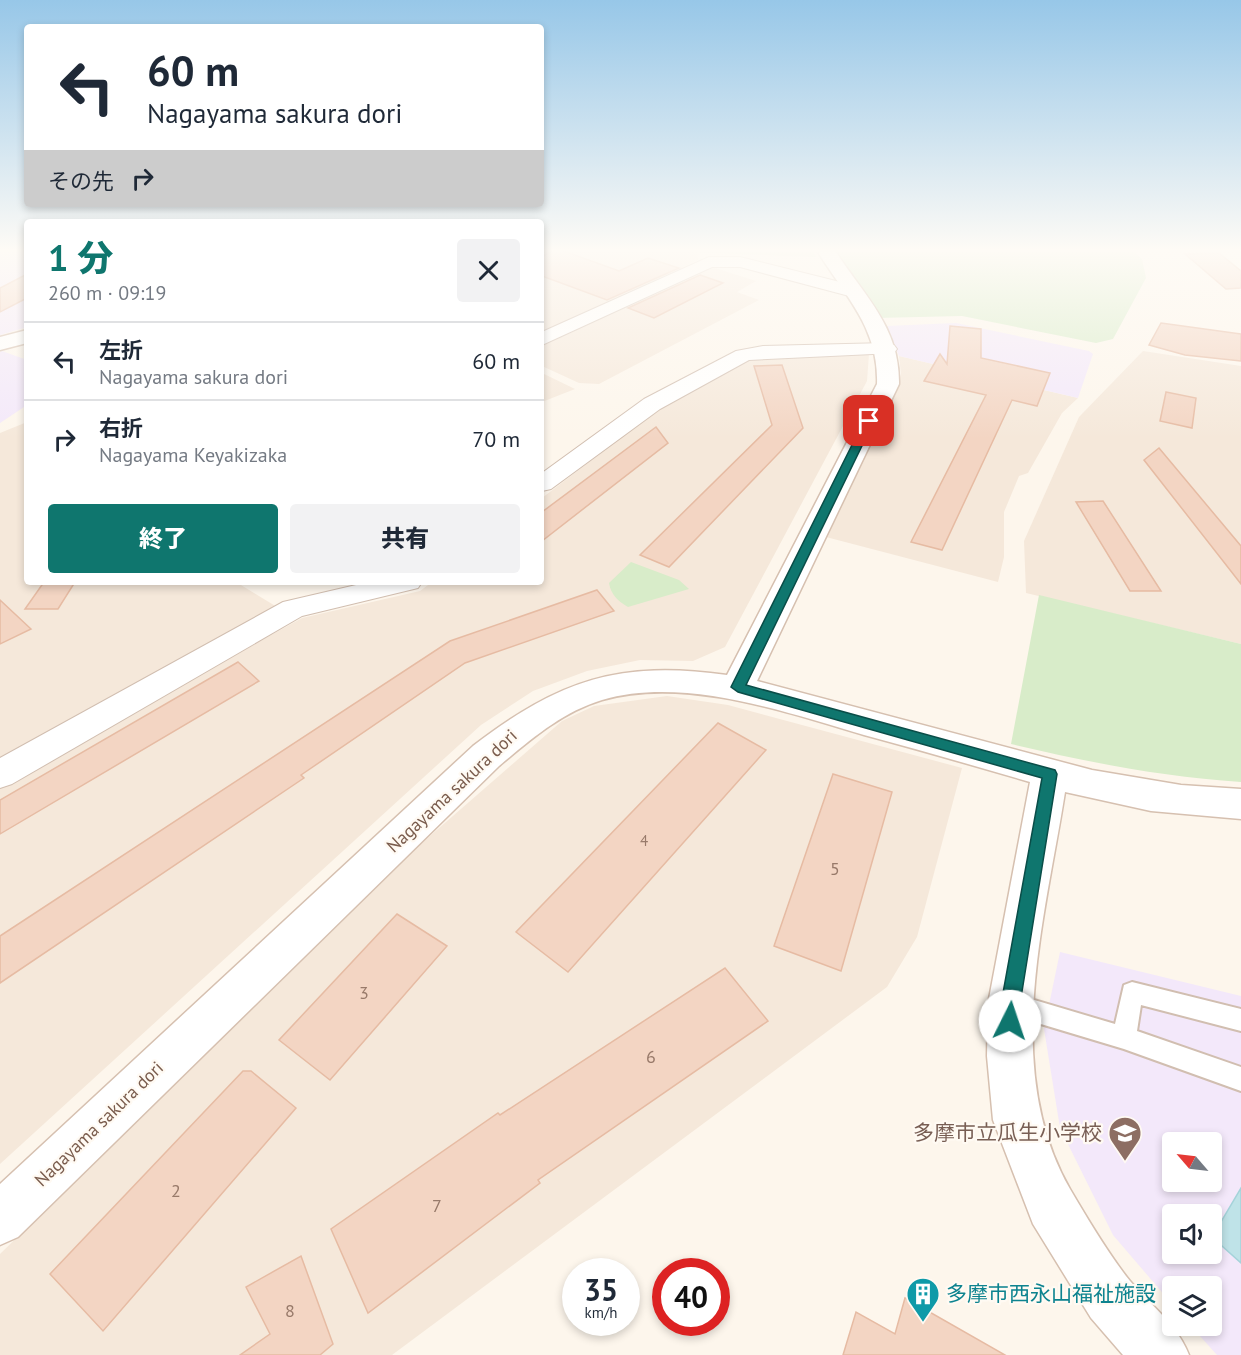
<!DOCTYPE html>
<html lang="ja">
<meta charset="utf-8">
<style>
body{margin:0;font-family:"PT Sans","Noto Sans JP",sans-serif;background:#f2f2f3;color:#1f2937;height:100vh;display:flex;flex-direction:column;font-size:22px;white-space:nowrap}
*{box-sizing:border-box;margin:0}
p{font-size:20px;color:#747a83}
.icon{flex:none;width:33px;height:33px;fill:none;stroke:currentColor;stroke-width:2;stroke-linecap:round;stroke-linejoin:round}
.map{position:relative;flex:1;overflow:hidden}
.side{position:absolute;left:24px;top:219px;width:520px;height:366px;display:flex;flex-direction:column;background:#fff;border-radius:6px;box-shadow:0 3px 9px #0003}
.side>*{flex:none}
.hud{position:absolute;left:24px;top:24px;width:520px;height:183px;border-radius:6px;box-shadow:0 3px 9px #0003;background:#fff;color:#1f2937;overflow:hidden}
.needle{width:39px;rotate:298deg}
.tools{position:absolute;left:1162px;top:1132px;display:grid;gap:12px}
.tools a{display:grid;place-items:center;width:60px;height:60px;border-radius:6px;background:#fff;box-shadow:0 3px 9px #0003;font-size:30px}
.speed{position:absolute;left:562px;top:1258px;display:flex;gap:12px;font-size:30px;font-weight:700;text-align:center}
.speed>*{display:grid;place-content:center;width:78px;height:78px;border-radius:50%;background:#fff;box-shadow:0 3px 9px #0003;line-height:1}
.speed small{font-size:15px;font-weight:400}
.speed .limit{border:9px solid #d22;background:#fff;color:#111}
.pin{position:absolute;display:grid;place-items:center;width:51px;height:51px;color:#fff;margin:-26px;border-radius:12px;box-shadow:0 3px 9px #0006}
.me{position:absolute;width:66px;margin:-33px;rotate:4deg;stroke-linejoin:round;filter:drop-shadow(0 0 4px #0008)}
.turn{display:flex;align-items:center;gap:21px;height:126px;padding:0 24px;font-size:27px}
.turn .icon{width:78px;height:78px;stroke-width:2.5}
.turn b{display:block;font-size:42px;line-height:51px}
.then{display:flex;align-items:center;height:57px;padding:0 24px;background:#0003;gap:12px;font-size:22px}
.round{display:grid;place-items:center;flex:none;width:63px;height:63px;border-radius:6px;background:#f2f2f3}
.overview{display:flex;align-items:center;justify-content:space-between;height:102px;padding:0 24px}
h1{font-size:36px;font-weight:800;line-height:45px;color:#0f766e}
.primary-button{display:flex;gap:12px;margin-top:auto;padding:12px 24px}
.primary-button a{flex:1;height:69px;border-radius:6px;background:#0f766e;color:#fff;font-size:24px;font-weight:800;line-height:69px;text-align:center}
.primary-button a+a{background:#f2f2f3;color:#1f2937}
ul{padding:0;list-style:none}
li{display:flex;align-items:center;gap:18px;height:78px;padding:0 24px;border-top:2px solid #e0e1e3}
li div{flex:1}
li b{display:block;font-size:22px}
li em{font-style:normal}
.map>svg:first-child{display:block}
.residential{fill:#f5e8da}
.education{fill:#f3e8fa;fill-rule:evenodd}
.green{fill:#d8ecc9}
.water{fill:#bfe3e8;stroke:#a5d3da;stroke-width:1.5}
.building{fill:#f3d5c3;stroke:#e6bba3;stroke-width:1.5}
.lines{fill:none;stroke-linecap:round;stroke-linejoin:round}
.lane-casing{stroke:#d1beb0;stroke-width:4}
.street-casing{stroke:#d1beb0;stroke-width:2}
.secondary-casing{stroke:#d6c0b0;stroke-width:3}
.lane{fill:#fff;fill-rule:evenodd}
.street{fill:#fff;fill-rule:evenodd}
.secondary{fill:#fff;fill-rule:evenodd}
.route{fill:#0f766e;stroke:#0a4d48;stroke-width:1.5}
.labels{text-anchor:middle;stroke-width:4.5;stroke-linejoin:round;paint-order:stroke}
.number-label{font-size:15px;fill:#987a6a}
.street-label{font-size:18px;fill:#7a5c4d;stroke:#fffaf3}
.near-number-label{font-size:18px;fill:#987a6a}
.near-education-label{font-size:21px;fill:#785e54;stroke:#fffaf3;text-anchor:end}
.near-culture-label{font-size:21px;fill:#0d838f;stroke:#fffaf3;text-anchor:start}
</style>
<div class="map">
<svg width="1241" height="1355" viewBox="0 0 1241 1355">
<rect width="100%" height="100%" fill="#fdf6ec"/>
<g class="residential">
<polygon points="542,249 697,249 698,260 542,334"/>
<polygon points="712,267 756,281 737,292 759,300 599,384 579,383 542,366 542,346"/>
<polygon points="1143,351 1241,366 1241,644 1026,593 1024,541 1079,417"/>
<polygon points="869,354 867,381 725,647 693,661 640,660 587,671 533,691 481,725 0,1164 0,785 302,618 420,591 432,582 542,582 542,498 661,407 749,358"/>
<polygon points="899,356 1078,398 1062,413 1028,473 1019,476 1004,512 1004,557 998,582 826,537 895,392 901,374"/>
<polygon points="542,373 575,389 542,402"/>
<polygon points="27,422 27,582 236,582 277,607 0,761 0,433"/>
<polygon points="667,696 728,705 962,768 917,937 887,987 392,1355 0,1355 0,1254 415,849 562,721 594,706"/>
</g>
<g class="education">
<polygon points="0,249 27,249 27,327 0,335"/>
<polygon points="956,323 1089,351 1093,354 1078,398 899,356 886,326"/>
<polygon points="2,351 27,360 27,405 0,423 0,352"/>
<path d="M 1060,952 L 1241,996 L 1241,1355 L 1217,1355 L 1191,1326 L 1212,1326 L 1212,1287 L 1173,1287 L 1173,1305 L 1113,1235 L 1060,1128 L 1044,1029 ZM 1173,1143 L 1212,1143 L 1212,1182 L 1173,1182 ZM 1173,1215 L 1212,1215 L 1212,1254 L 1173,1254 Z"/>
</g>
<g class="green">
<polygon points="668,249 812,249 816,257 687,252"/>
<polygon points="835,249 1131,249 1142,259 1146,278 1113,339 1096,343 962,316 876,318"/>
<path d="M 631,562 L 679,580 L 689,589 L 628,607 C 618,601 611,595 609,583 Z"/>
<path d="M 1039,595 L 1241,644 L 1241,782 C 1162,777 1088,762 1011,744 Z"/>
</g>
<polygon class="water" points="1241,1188 1241,1263 1212,1237"/>
<g class="building">
<polygon points="558,249 619,271 648,258 679,268 607,300 542,276 542,256"/>
<polygon points="1219,253 1241,271 1241,288 1226,289 1185,254"/>
<polygon points="27,274 27,298 0,312 0,288"/>
<polygon points="700,275 723,283 654,318 628,308"/>
<polygon points="1161,323 1241,334 1241,361 1185,355 1149,345"/>
<polygon points="950,326 981,329 981,358 1050,373 1037,406 1012,400 942,550 911,542 986,395 924,381 940,354 947,364"/>
<polygon points="782,365 803,428 669,567 640,555 772,425 754,366"/>
<polygon points="1166,392 1196,398 1192,428 1160,421"/>
<polygon points="656,427 668,443 542,541 542,512"/>
<polygon points="1159,448 1241,546 1241,584 1144,460"/>
<polygon points="1103,501 1161,591 1130,591 1076,502"/>
<polygon points="44,582 75,582 58,609 25,609"/>
<polygon points="597,590 614,611 465,663 301,775 304,778 0,983 0,936 450,641"/>
<polygon points="0,600 31,629 0,644"/>
<polygon points="238,662 259,681 0,834 0,800"/>
<polygon points="718,723 766,750 568,972 516,932"/>
<polygon points="833,774 892,792 841,971 774,946"/>
<polygon points="397,914 447,946 330,1080 279,1040"/>
<polygon points="725,968 768,1021 538,1180 540,1183 368,1313 331,1229 498,1113 500,1115"/>
<polygon points="243,1071 251,1071 296,1108 103,1331 50,1274"/>
<polygon points="301,1256 333,1344 320,1355 240,1355 270,1334 246,1287"/>
<polygon points="905,1298 1005,1355 843,1355 856,1312 895,1334"/>
</g>
<g class="lines">
<g class="lane-casing">
<polygon id="lane" points="1132,982 1241,1009 1241,1031 1141,1005 1137,1031 1241,1067 1241,1091 1124,1049 1014,1016 1006,1013 1003,1005 1006,997 1014,994 1115,1024 1124,985"/>
</g>
<g class="street-casing">
<g id="street">
<polygon points="709,257 740,257 860,287 862,291 853,297 740,267 712,267 542,345 542,332"/>
<polygon points="887,343 894,345 897,349 894,353 749,360 660,409 551,489 542,491 542,473 644,399 736,351 763,346"/>
<polygon points="369,582 422,582 418,588 302,616 12,784 0,788 0,758 283,602"/>
</g>
</g>
<g class="secondary-casing">
<g id="secondary">
<path d="M 816,249 L 834,249 C 863,295 900,326 899,384 L 757,681 L 1092,770 L 1181,785 L 1241,789 L 1241,819 L 1151,811 L 1065,792 C 1045,920 1001,1069 1070,1189 C 1087,1218 1109,1255 1130,1281 C 1151,1306 1177,1324 1189,1355 L 1123,1355 L 1091,1318 L 1033,1224 L 993,1120 L 987,1056 L 988,1004 L 1030,782 C 975,766 920,750 864,735 C 785,712 684,676 602,700 C 562,712 530,740 499,766 L 18,1237 L 0,1245 L 0,1184 L 473,746 C 559,680 619,660 727,675 L 877,384 C 879,327 844,295 816,249 Z"/>
<polygon points="27,330 27,343 0,350 0,337"/>
</g>
</g>
<use href="#lane" class="lane"/>
<use href="#street" class="street"/>
<use href="#secondary" class="secondary"/>
</g>
<linearGradient id="sky" x2="0" y2="1"><stop stop-color="#97c7e8"/><stop offset="0.57" stop-color="#fefbf6"/><stop offset="1" stop-color="#fefbf6" stop-opacity="0"/></linearGradient>
<rect width="1241" height="439" fill="url(#sky)"/>
<polygon class="route" points="869,418 874,421 746,685 1055,770 1057,774 1020,1004 1017,1028 1010,1030 1004,1028 1001,1004 1042,778 738,692 731,687 864,421"/>
<defs>
<g id="school-pin" transform="scale(1.725)"><path d="M0 17L-7.5 6A9.5 9.5 0 1 1 7.5 6Z" fill="#8d6e63" stroke="#fffaf3"/><path d="M0-5L7-2L0 1L-7-2ZM-4 1L0 2.5L4 1V4Q0 6-4 4Z" fill="#fff"/></g>
<g id="building-pin" transform="scale(1.725)"><path d="M0 17L-7.5 6A9.5 9.5 0 1 1 7.5 6Z" fill="#0f9aa8" stroke="#fffaf3"/><path d="M-4-6H4V6H1V3H-1V6H-4ZM-2.5-4.3h1.7v1.8h-1.7ZM.8-4.3h1.7v1.8H.8ZM-2.5-1h1.7V.8h-1.7ZM.8-1h1.7V.8H.8Z" fill="#fff"/></g>
</defs>
<g fill-rule="evenodd">
<use href="#school-pin" x="1125" y="1133"/>
<use href="#building-pin" x="923" y="1294"/>
</g>
<g class="labels">
<g class="number-label">
<text x="644" y="846">4</text>
</g>
<g class="street-label">
<text transform="translate(452 791) rotate(-43)" y="6">Nagayama sakura dori</text>
<text transform="translate(99 1124) rotate(-44)" y="6">Nagayama sakura dori</text>
</g>
<g class="near-number-label">
<text x="835" y="875">5</text>
<text x="364" y="999">3</text>
<text x="651" y="1063">6</text>
<text x="176" y="1197">2</text>
<text x="437" y="1212">7</text>
<text x="290" y="1317">8</text>
</g>
<g class="near-education-label">
<text x="1102" y="1140">多摩市立瓜生小学校</text>
</g>
<g class="near-culture-label">
<text x="946" y="1301">多摩市西永山福祉施設</text>
</g>
</g>
</svg>
<div class="tools">
<a><svg class="needle" viewBox="-14 -14 28 28"><path d="M0-13l5 13h-10z" fill="#e53935"/><path d="M0 13l5-13h-10z" fill="#747a83"/></svg></a>
<a><svg class="icon" aria-label="sound" viewBox="0 0 24 24"><path d="M4 9h4l5-4v14l-5-4H4zM17 9q2 3 0 6"/></svg></a>
<a><svg class="icon" aria-label="layers" viewBox="0 0 24 24"><path d="M12 4l9 5-9 5-9-5zM3 14l9 5 9-5"/></svg></a>
</div>
<div class="speed"><div>35<small>km/h</small></div><div class="limit">40</div></div>
<div class="pin" style="left:869px;top:421px;background:#d93025"><svg class="icon" aria-label="arrive" viewBox="0 0 24 24"><path d="M6 21V4h12l-3 4 3 4H6"/></svg></div>
<svg class="me" style="left:1010px;top:1021px" viewBox="-20 -20 40 40"><circle r="19" fill="#fff"/><path d="M0-13L10 11 0 6-10 11z" fill="#0f766e"/></svg>
<div class="hud">
<div class="turn"><svg class="icon" aria-label="left" viewBox="0 0 24 24"><path d="M17 20v-9H6M10 6l-5 5 5 5"/></svg><div><b>60 m</b>Nagayama sakura dori</div></div>
<div class="then">その先<svg class="icon" aria-label="right" viewBox="0 0 24 24"><path d="M7 20v-9h11M14 6l5 5-5 5"/></svg></div>
</div>
<section class="side">
<div class="overview"><div><h1>1 分</h1><p>260 m · 09:19</p></div><a class="round"><svg class="icon" aria-label="close" viewBox="0 0 24 24"><path d="M6 6l12 12M18 6L6 18"/></svg></a></div>
<ul>
<li><svg class="icon" aria-label="left" viewBox="0 0 24 24"><path d="M17 20v-9H6M10 6l-5 5 5 5"/></svg><div><b>左折</b><p>Nagayama sakura dori</p></div><em>60 m</em></li>
<li><svg class="icon" aria-label="right" viewBox="0 0 24 24"><path d="M7 20v-9h11M14 6l5 5-5 5"/></svg><div><b>右折</b><p>Nagayama Keyakizaka</p></div><em>70 m</em></li>
</ul>
<div class="primary-button"><a>終了</a><a>共有</a></div>
</section>
</div>
